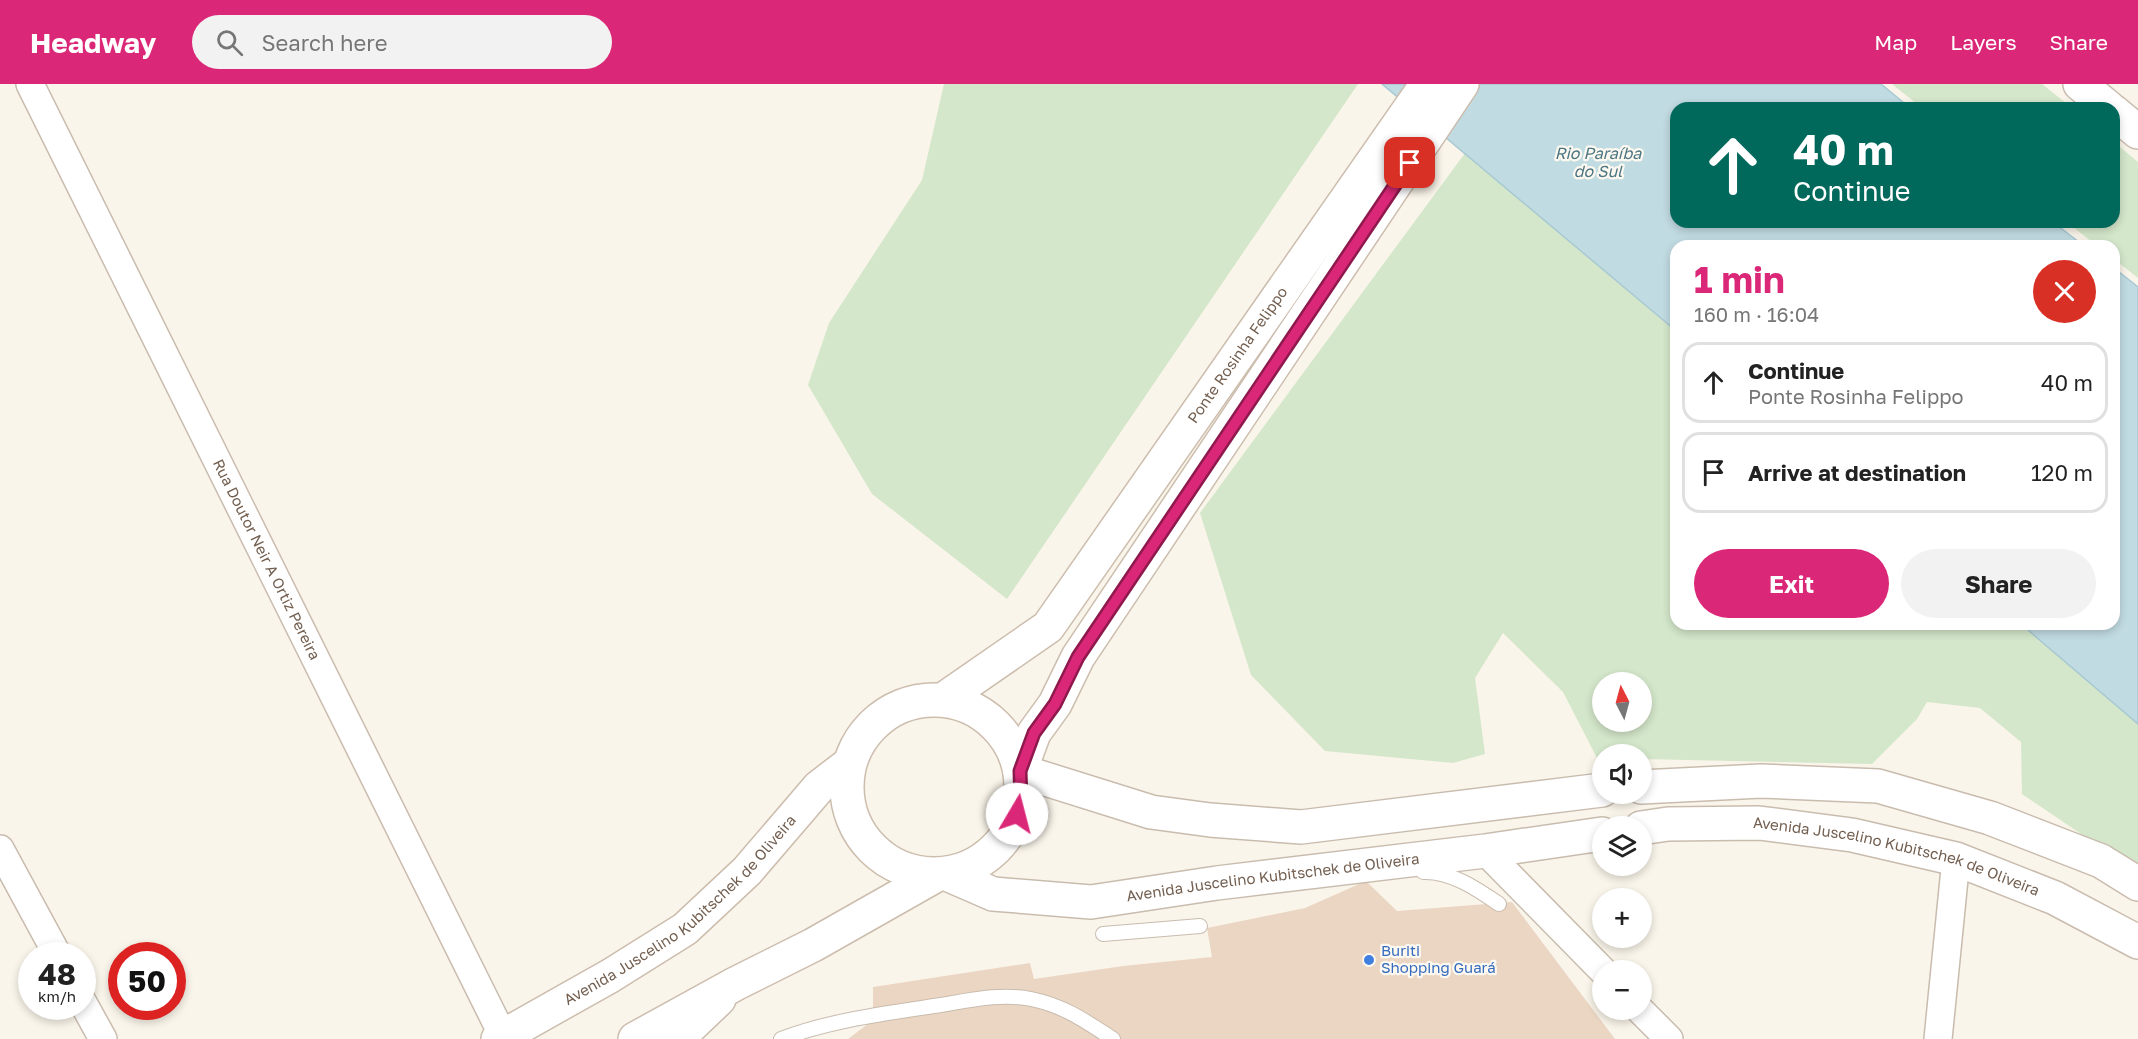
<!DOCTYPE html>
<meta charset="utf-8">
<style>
body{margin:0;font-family:"Golos Text",sans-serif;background:#f2f2f2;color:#222;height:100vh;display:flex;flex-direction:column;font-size:22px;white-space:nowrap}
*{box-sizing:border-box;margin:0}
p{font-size:20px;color:#767676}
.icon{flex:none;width:33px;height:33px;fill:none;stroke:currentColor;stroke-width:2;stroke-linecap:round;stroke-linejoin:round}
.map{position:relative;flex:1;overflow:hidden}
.drawer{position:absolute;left:1670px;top:156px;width:450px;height:390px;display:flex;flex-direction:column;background:#fff;border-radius:18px;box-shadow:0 3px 9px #0003}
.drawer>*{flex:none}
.guide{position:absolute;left:1670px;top:18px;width:450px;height:126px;border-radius:18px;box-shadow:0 3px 9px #0003;background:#00695c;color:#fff;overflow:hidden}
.needle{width:39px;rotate:354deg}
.controls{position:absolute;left:1592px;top:588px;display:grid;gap:12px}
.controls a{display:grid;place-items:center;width:60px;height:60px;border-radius:50%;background:#fff;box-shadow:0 3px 9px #0003;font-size:30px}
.speed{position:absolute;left:18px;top:858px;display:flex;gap:12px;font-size:30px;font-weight:700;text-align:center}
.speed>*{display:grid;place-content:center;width:78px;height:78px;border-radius:50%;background:#fff;box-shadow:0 3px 9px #0003;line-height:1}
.speed small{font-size:15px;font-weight:400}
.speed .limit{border:9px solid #d22;background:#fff;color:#111}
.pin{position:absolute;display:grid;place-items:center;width:51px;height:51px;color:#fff;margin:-26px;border-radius:12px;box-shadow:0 3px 9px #0006}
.me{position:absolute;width:66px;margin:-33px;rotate:8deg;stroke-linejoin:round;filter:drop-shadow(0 0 4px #0008)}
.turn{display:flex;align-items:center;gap:21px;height:126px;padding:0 24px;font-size:27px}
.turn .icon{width:78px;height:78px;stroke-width:2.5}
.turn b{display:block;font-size:42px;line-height:51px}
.round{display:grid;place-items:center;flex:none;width:63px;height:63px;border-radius:32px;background:#f2f2f2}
.headline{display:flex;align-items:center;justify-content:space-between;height:102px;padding:0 24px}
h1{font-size:36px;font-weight:700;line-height:45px;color:#db2777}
.button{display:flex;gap:12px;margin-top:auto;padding:12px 24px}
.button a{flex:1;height:69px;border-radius:36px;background:#db2777;color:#fff;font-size:24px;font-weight:700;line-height:69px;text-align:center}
.button a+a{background:#f2f2f2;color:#222}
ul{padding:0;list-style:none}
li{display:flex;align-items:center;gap:18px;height:81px;margin:0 12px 9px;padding:0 12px;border:3px solid #e0e0e0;border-radius:18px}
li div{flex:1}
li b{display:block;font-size:22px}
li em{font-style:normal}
header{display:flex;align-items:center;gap:36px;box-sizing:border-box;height:84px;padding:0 30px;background:#db2777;color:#fff}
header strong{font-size:28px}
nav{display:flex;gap:33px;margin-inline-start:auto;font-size:21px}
.search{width:420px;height:54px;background:#f2f2f2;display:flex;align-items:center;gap:15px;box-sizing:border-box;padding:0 21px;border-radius:33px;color:#767676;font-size:22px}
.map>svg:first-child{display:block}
.green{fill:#d4e7ca;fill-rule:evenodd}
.water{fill:#c1dbe2;stroke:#a8c9d3;stroke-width:1.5}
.building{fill:#ebd6c3}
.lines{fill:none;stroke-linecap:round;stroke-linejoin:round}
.service-casing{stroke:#c9bcae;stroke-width:16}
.minor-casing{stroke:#c9bcae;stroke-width:30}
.tertiary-casing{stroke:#c9bcae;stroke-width:36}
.secondary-casing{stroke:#ccbdad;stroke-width:36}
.service{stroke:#fff;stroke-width:14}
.minor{stroke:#fff;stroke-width:27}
.tertiary{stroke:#fff;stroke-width:33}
.secondary{stroke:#fff;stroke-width:33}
.route-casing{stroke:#8e194d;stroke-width:15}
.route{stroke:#db2777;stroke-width:10}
.shop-dot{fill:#3f7fe0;stroke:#fdf9f1;stroke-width:2}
.labels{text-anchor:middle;stroke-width:4.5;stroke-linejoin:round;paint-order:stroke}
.street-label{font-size:15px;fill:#735f50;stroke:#fdf9f1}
.shop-label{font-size:15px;fill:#366cbe;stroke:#fdf9f1;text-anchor:start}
.water-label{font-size:16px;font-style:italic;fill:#4c7683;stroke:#fdf9f1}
</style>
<header>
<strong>Headway</strong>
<div class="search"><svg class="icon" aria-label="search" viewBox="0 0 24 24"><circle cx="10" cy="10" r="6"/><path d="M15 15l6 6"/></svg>Search here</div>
<nav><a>Map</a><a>Layers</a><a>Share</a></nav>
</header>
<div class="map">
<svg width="2138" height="955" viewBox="0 0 2138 955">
<rect width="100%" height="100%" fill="#faf5ea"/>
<g class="green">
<polygon points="944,0 1358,0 1007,515 872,410 808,301 829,239 922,96"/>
<polygon points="1892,0 2042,0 2072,24 1922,24"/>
<path d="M 1482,46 L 1675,210 L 1676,540 L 2068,540 L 2138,599 L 2138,785 L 2109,769 L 2022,710 L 2021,658 L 1980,624 L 1927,618 L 1917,635 L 1872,680 L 1641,675 L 1641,670 L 1602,670 L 1602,674 L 1597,674 L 1563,608 L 1503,549 L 1475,594 L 1485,670 L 1453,679 L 1325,667 L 1251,591 L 1200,429 ZM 1602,598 L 1641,598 L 1641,638 L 1602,638 Z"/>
<polygon points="2114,58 2138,78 2138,194 2114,175 2114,162 2097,162 2067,138 2114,138"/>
</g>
<g class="water">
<polygon points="1382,0 1881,0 1910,24 1676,24 1676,138 2053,138 2084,162 1676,162 1675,246"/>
<polygon points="2114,184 2138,203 2138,640 2021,540 2114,540"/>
</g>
<polygon class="building" points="1366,797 1397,827 1512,818 1615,955 848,955 873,936 873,903 1030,879 1034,895 1123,882 1212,873 1207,844 1305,824"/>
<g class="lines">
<g class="service-casing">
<g id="service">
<path d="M 1423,788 C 1451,787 1477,805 1499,820"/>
<polyline points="1103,850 1200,842"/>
<path d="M 781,955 C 831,936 888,929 941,921 C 971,916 1001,909 1031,915 C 1065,922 1085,937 1113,955"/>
</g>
</g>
<g class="minor-casing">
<g id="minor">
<path id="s1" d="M 30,0 L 503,952"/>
<polyline points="0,765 58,872"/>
<polyline points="1485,767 1602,886"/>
<polyline points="82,917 103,955"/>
<polyline points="1640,926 1669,955"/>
<polyline points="1938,955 1956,775"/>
</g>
</g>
<g class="tertiary-casing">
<g id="tertiary">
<polyline points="2080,0 2109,24"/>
<polyline points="2114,28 2138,48"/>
<polyline points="1020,687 1151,728 1210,736 1301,743 1602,706"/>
<polyline points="1641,703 1761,697 1878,702 1990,734 2101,777 2138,800"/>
<path id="s2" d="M 1641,744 L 1668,740 L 1759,739 L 1852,751 L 1956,775 L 2055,814 L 2138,858"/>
<path id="s3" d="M 947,790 L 993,810 L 1091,818 L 1217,799 L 1485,767 L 1602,750"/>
<polyline points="677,955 719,915"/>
</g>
</g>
<g class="secondary-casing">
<g id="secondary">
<path id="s4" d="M 944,615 L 1048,543 L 1427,0"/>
<circle cx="934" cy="703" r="87"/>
<polyline points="1020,687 1034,649 1055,620 1078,573 1462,0"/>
<path id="s5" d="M 498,955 L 610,892 L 685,845 L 747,787 L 819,703 L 849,680"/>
<polyline points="635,955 735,900 813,861 933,793"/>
</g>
</g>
<use href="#service" class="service"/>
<use href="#minor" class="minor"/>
<use href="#tertiary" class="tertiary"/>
<use href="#secondary" class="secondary"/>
</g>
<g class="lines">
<g class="route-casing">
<polyline id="route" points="1017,730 1021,717 1020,687 1034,649 1055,620 1078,573 1410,79"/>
</g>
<use href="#route" class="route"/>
</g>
<circle class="shop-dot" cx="1369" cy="876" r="6"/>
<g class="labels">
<g class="street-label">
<text dy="5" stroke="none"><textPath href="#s4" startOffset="458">Ponte Rosinha Felippo</textPath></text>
<text dy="5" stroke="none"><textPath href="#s1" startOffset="531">Rua Doutor Neir A Ortiz Pereira</textPath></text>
<text dy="5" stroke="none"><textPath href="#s2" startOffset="260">Avenida Juscelino Kubitschek de Oliveira</textPath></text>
<text dy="5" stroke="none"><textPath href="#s3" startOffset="332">Avenida Juscelino Kubitschek de Oliveira</textPath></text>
<text dy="5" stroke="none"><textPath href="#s5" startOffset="225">Avenida Juscelino Kubitschek de Oliveira</textPath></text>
</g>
<g class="shop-label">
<text x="1381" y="872">Buriti<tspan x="1381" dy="17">Shopping Guará</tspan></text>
</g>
<g class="water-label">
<text x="1598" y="75">Rio Paraíba<tspan x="1598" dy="18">do Sul</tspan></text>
</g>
</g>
</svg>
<div class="controls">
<a><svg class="needle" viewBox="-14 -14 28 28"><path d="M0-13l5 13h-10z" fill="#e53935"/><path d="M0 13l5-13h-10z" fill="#767676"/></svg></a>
<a><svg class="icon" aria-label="sound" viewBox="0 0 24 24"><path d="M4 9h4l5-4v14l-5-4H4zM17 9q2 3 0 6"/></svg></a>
<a><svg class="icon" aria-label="layers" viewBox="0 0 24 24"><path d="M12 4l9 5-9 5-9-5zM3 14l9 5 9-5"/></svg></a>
<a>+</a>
<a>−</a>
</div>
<div class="speed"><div>48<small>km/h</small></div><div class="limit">50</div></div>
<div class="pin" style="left:1410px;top:79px;background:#d93025"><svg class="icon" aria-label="arrive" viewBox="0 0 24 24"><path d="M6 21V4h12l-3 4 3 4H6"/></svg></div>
<svg class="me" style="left:1017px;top:730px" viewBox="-20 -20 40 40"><circle r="19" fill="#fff"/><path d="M0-13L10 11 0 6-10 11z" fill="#db2777"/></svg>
<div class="guide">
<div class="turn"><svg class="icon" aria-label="ahead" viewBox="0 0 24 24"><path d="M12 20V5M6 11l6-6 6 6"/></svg><div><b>40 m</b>Continue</div></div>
</div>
<section class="drawer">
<div class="headline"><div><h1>1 min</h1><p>160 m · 16:04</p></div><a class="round" style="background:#d93025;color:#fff"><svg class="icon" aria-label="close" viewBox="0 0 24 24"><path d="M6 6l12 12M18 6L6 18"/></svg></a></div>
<ul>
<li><svg class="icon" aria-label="ahead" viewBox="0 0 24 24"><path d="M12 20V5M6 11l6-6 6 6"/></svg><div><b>Continue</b><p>Ponte Rosinha Felippo</p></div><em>40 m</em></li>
<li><svg class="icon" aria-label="arrive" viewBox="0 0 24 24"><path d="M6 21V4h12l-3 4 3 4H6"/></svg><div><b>Arrive at destination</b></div><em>120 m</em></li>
</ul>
<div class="button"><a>Exit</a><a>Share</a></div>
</section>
</div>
